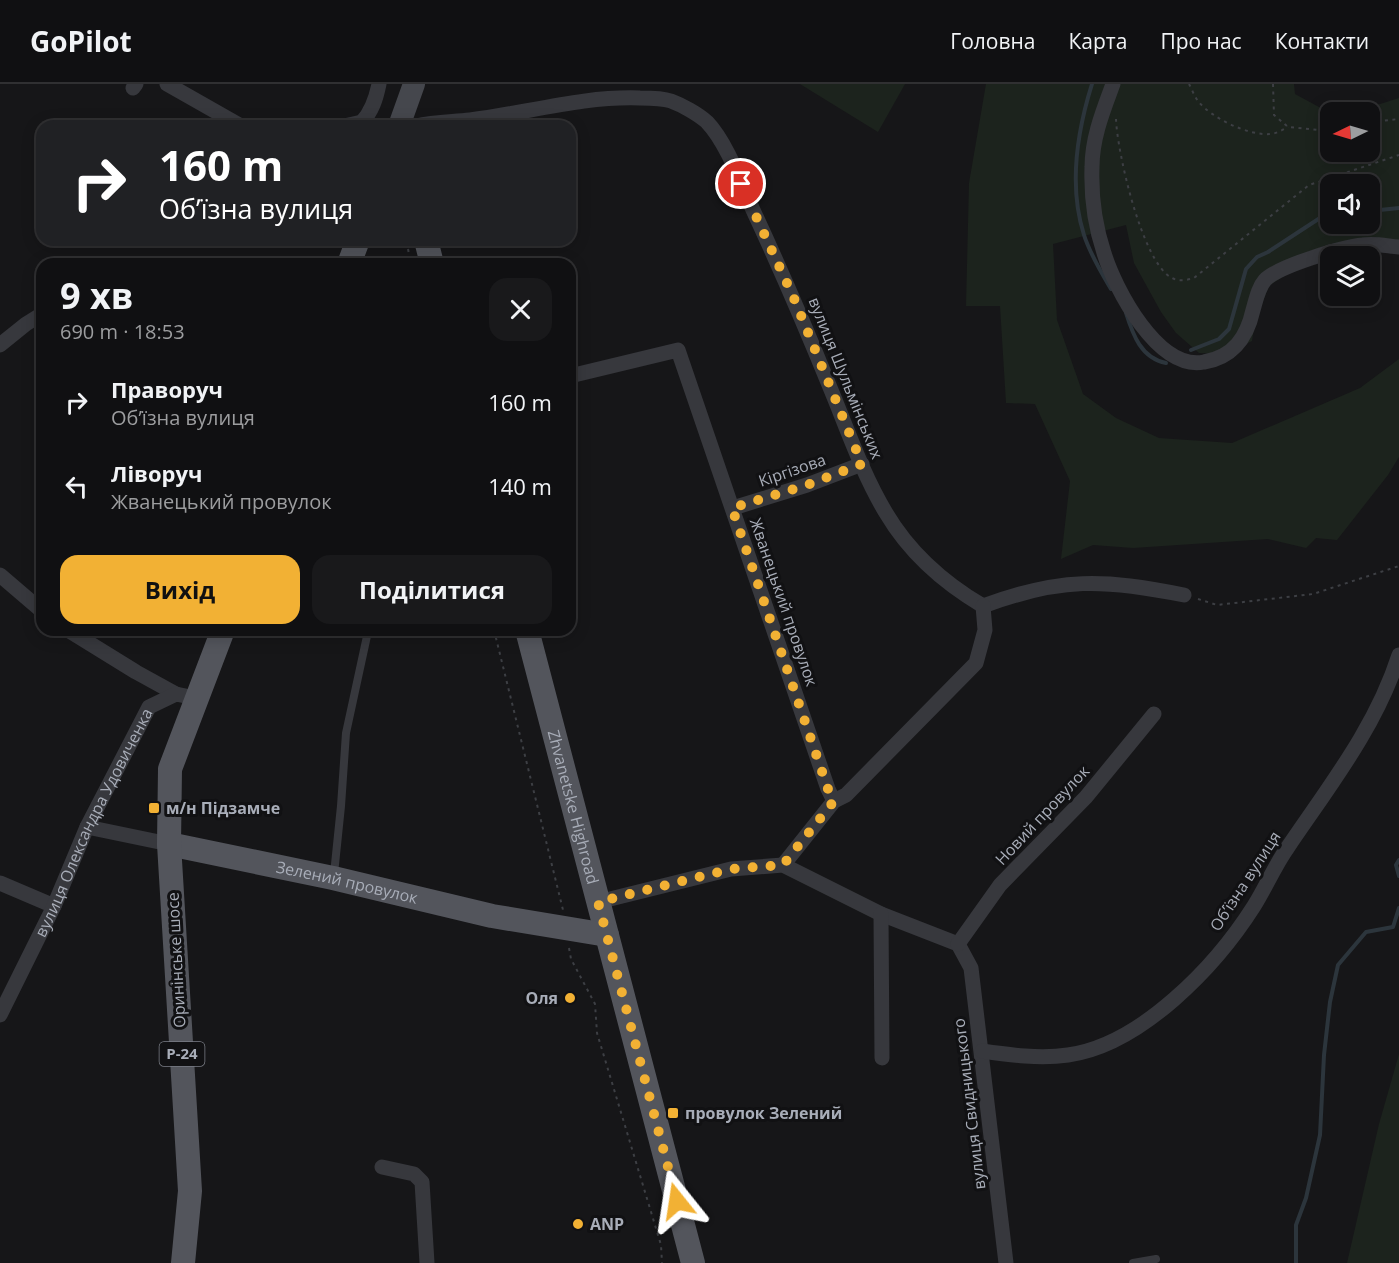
<!DOCTYPE html>
<html lang="uk">
<meta charset="utf-8">
<style>
body{margin:0;font-family:"Open Sans",sans-serif;background:#19191b;color:#f1f3f6;height:100vh;display:flex;flex-direction:column;font-size:22px;white-space:nowrap}
*{box-sizing:border-box;margin:0}
p{font-size:20px;color:#9c9d9f}
.icon{flex:none;width:33px;height:33px;fill:none;stroke:currentColor;stroke-width:2;stroke-linecap:round;stroke-linejoin:round}
.map{position:relative;flex:1;overflow:hidden}
.details{position:absolute;left:36px;top:174px;width:540px;height:378px;display:flex;flex-direction:column;background:#101012;border-radius:18px;box-shadow:0 3px 15px #0003,0 0 0 2px #303032}
.details>*{flex:none}
.top-card{position:absolute;left:36px;top:36px;width:540px;height:126px;border-radius:18px;box-shadow:0 3px 15px #0003,0 0 0 2px #303032;background:#202124;color:#fff;overflow:hidden}
.needle{width:39px;rotate:265deg}
.tools{position:absolute;left:1320px;top:18px;display:grid;gap:12px}
.tools a{display:grid;place-items:center;width:60px;height:60px;border-radius:12px;background:#101012;box-shadow:0 3px 15px #0003,0 0 0 2px #303032;font-size:30px}
.pin{position:absolute;display:grid;place-items:center;width:51px;height:51px;color:#fff;margin:-26px;border:3px solid #fff;border-radius:50%;box-shadow:0 2px 6px #0007}
.me{position:absolute;width:66px;margin:-33px;rotate:345deg;stroke-linejoin:round;filter:drop-shadow(0 0 4px #0008)}
.turn{display:flex;align-items:center;gap:21px;height:126px;padding:0 24px;font-size:27px}
.turn .icon{width:78px;height:78px;stroke-width:2.5}
.turn b{display:block;font-size:42px;line-height:51px}
.round{display:grid;place-items:center;flex:none;width:63px;height:63px;border-radius:18px;background:#19191b}
.headline{display:flex;align-items:center;justify-content:space-between;height:102px;padding:0 24px}
h1{font-size:36px;font-weight:700;line-height:45px}
.button{display:flex;gap:12px;margin-top:auto;padding:12px 24px}
.button a{flex:1;height:69px;border-radius:18px;background:#f2b134;color:#111;font-size:24px;font-weight:700;line-height:69px;text-align:center}
.button a+a{background:#19191b;color:#f1f3f6}
ul{padding:0;list-style:none}
li{display:flex;align-items:center;gap:18px;height:84px;padding:0 24px}
li div{flex:1}
li b{display:block;font-size:22px}
li em{font-style:normal}
header{display:flex;align-items:center;gap:36px;box-sizing:border-box;height:84px;padding:0 30px;background:#101012;border-bottom:2px solid #303032}
header strong{font-size:28px}
nav{display:flex;gap:33px;margin-inline-start:auto;font-size:21px}
.map>svg:first-child{display:block}
.green{fill:#1c231d;fill-rule:evenodd}
.lines{fill:none;stroke-linecap:round;stroke-linejoin:round}
.stream{stroke:#2c353c;stroke-width:4}
.path{stroke:#3d3f44;stroke-width:2;stroke-dasharray:3 4.5;stroke-linecap:butt}
.service{stroke:#37383d;stroke-width:8}
.minor{stroke:#37383d;stroke-width:15}
.secondary{stroke:#45474d;stroke-width:22}
.primary{stroke:#53555c;stroke-width:24}
.route{stroke:#f2b134;stroke-width:10;stroke-dasharray:0 18}
.poi-dot{fill:#f2b134;stroke:#111113;stroke-width:2}
.labels{text-anchor:middle;stroke-width:6;stroke-linejoin:round;paint-order:stroke}
.shield{fill:#111113;stroke:#7b7e86;stroke-width:1.5}
.shield-label{font-size:15px;font-weight:bold;fill:#a8adb8}
.street-label{font-size:16px;fill:#a8adb8;stroke:#111113}
.poi-label{font-size:16px;font-weight:bold;fill:#a8adb8;stroke:#111113;text-anchor:start}
</style>
<header>
<strong>GoPilot</strong>
<nav><a>Головна</a><a>Карта</a><a>Про нас</a><a>Контакти</a></nav>
</header>
<div class="map">
<svg width="1399" height="1179" viewBox="0 0 1399 1179">
<rect width="100%" height="100%" fill="#161618"/>
<g class="green">
<polygon points="800,0 905,0 878,48"/>
<path d="M 986,0 L 1294,0 L 1295,10 L 1330,29 L 1330,68 L 1370,68 L 1370,28 L 1339,28 L 1380,20 L 1399,14 L 1399,162 L 1358,160 L 1290,188 L 1269,202 L 1255,238 L 1252,257 L 1226,270 L 1199,269 L 1176,249 L 1161,228 L 1134,179 L 1126,141 L 1053,160 L 1057,236 L 1083,310 L 1116,334 L 1159,354 L 1232,359 L 1360,304 L 1399,275 L 1399,373 L 1388,391 L 1337,456 L 1316,454 L 1306,464 L 1268,455 L 1133,464 L 1093,461 L 1061,475 L 1070,397 L 1035,320 L 1006,319 L 1000,222 L 966,222 L 969,99 ZM 1330,100 L 1370,100 L 1370,140 L 1330,140 Z"/>
<polygon points="1399,970 1399,1179 1347,1179 1379,1040"/>
</g>
<g class="lines">
<g class="stream">
<path d="M 1092,0 C 1077,48 1068,101 1084,151 C 1090,170 1101,188 1111,205"/>
<polyline points="1370,127 1399,124"/>
<path d="M 1126,229 C 1133,251 1141,274 1166,279"/>
<polyline points="1191,266 1219,255 1229,245 1246,185 1257,173 1268,168 1323,132 1330,131"/>
<polyline points="1399,776 1396,781 1399,792"/>
<polyline points="1296,1179 1296,1141 1306,1114 1320,1051 1324,971 1330,918 1338,881 1366,848 1393,843 1399,824"/>
</g>
<g class="path">
<path d="M 1189,0 C 1192,5 1194,12 1198,17 C 1211,34 1249,52 1270,50 C 1276,50 1282,46 1288,43"/>
<polyline points="1273,0 1274,31 1288,43 1319,46 1330,44"/>
<path d="M 1116,35 C 1117,67 1142,179 1172,194 C 1179,198 1187,196 1194,194 L 1309,101 L 1399,71"/>
<polyline points="1370,38 1399,35"/>
<polyline points="408,165 411,180"/>
<polyline points="1198,515 1217,521 1313,510 1399,482"/>
<polyline points="494,546 563,826"/>
<polyline points="569,864 571,875 595,920 597,949 661,1161 662,1179"/>
</g>
<g class="service">
<polyline points="334,790 341,722 346,649 367,552"/>
<polyline points="1133,1179 1156,1175"/>
</g>
<g class="minor">
<polyline points="167,0 241,42"/>
<path d="M 1113,0 C 1103,27 1092,54 1092,83 C 1091,111 1095,142 1104,169 C 1115,205 1158,287 1204,278 C 1234,273 1247,253 1253,226 C 1256,216 1258,204 1265,196 C 1279,182 1342,163 1363,161 C 1374,159 1387,162 1399,163"/>
<polyline points="133,4 136,0"/>
<polyline points="344,42 362,38"/>
<path d="M 362,42 L 362,38 C 372,27 376,15 379,0"/>
<path d="M 416,42 C 434,38 451,38 470,36 C 527,29 582,12 640,14 C 650,14 662,14 671,17 C 682,21 698,30 707,38 C 727,59 741,99 753,126 C 780,184 805,242 829,301 C 847,344 862,389 886,429 C 909,468 944,499 983,522 C 1061,493 1104,495 1184,511"/>
<polyline points="0,261 26,240 42,230"/>
<polyline points="570,292 678,266 828,705 834,717"/>
<polyline points="733,424 807,401 862,380"/>
<polyline points="0,491 42,527"/>
<polyline points="68,546 136,588 176,610"/>
<polyline points="87,743 169,760"/>
<polyline points="783,781 834,717 846,711 976,579 985,546 983,522"/>
<polyline points="0,799 54,822"/>
<polyline points="598,818 731,785 783,781 881,830 958,860"/>
<polyline points="881,830 882,974"/>
<polyline points="958,860 971,884 1006,1179"/>
<polyline points="958,860 1000,801 1086,713 1154,630"/>
<path id="s1" d="M 0,931 L 54,822 L 87,743 L 149,623 L 176,610 L 195,614"/>
<path d="M 982,967 C 1010,971 1040,975 1068,971 C 1141,961 1216,882 1254,822 C 1266,803 1275,781 1288,763 C 1330,701 1376,643 1399,571"/>
<polyline points="382,1083 414,1090 422,1098 427,1179"/>
</g>
<polyline class="secondary" points="399,42 414,0"/>
<g class="primary">
<polyline points="426,156 432,180"/>
<polyline points="349,180 358,156"/>
<path id="s2" d="M 527,546 L 693,1179"/>
<path id="s3" d="M 169,760 L 333,794 L 492,832 L 607,851"/>
<polyline points="183,1179 190,1107 169,760 170,685 223,546"/>
</g>
</g>
<g class="lines">
<polyline class="route" points="677,1117 598,818 731,785 783,781 834,717 828,705 732,424 807,401 862,380 793,212 741,100"/>
</g>
<g class="poi-dot">
<rect x="148" y="718" width="12" height="12" rx="3"/>
<circle cx="570" cy="914" r="6"/>
<rect x="667" y="1023" width="12" height="12" rx="3"/>
<circle cx="578" cy="1140" r="6"/>
</g>
<g class="labels">
<rect class="shield" x="159.5" y="958" width="45" height="24" rx="4.5"/>
<g class="shield-label">
<text x="182" y="975">Р-24</text>
</g>
<g class="street-label">
<text transform="translate(846 294) rotate(68)" y="6">вулиця Шульмінських</text>
<text transform="translate(792 386) rotate(-19)" y="6">Кіргізова</text>
<text transform="translate(784 518) rotate(71)" y="6">Жванецький провулок</text>
<text dy="6" stroke="none"><textPath href="#s2" startOffset="183">Zhvanetske Highroad</textPath></text>
<text transform="translate(1042 731) rotate(-47)" y="6">Новий провулок</text>
<text dy="6" stroke="none"><textPath href="#s1" startOffset="214">вулиця Олександра Удовиченка</textPath></text>
<text transform="translate(1245 797) rotate(-57)" y="6">Обʼїзна вулиця</text>
<text dy="6" stroke="none"><textPath href="#s3" startOffset="182">Зелений провулок</textPath></text>
<text transform="translate(176 876) rotate(-93)" y="6">Оринінське шосе</text>
<text transform="translate(969 1020) rotate(-97)" y="6">вулиця Свидницького</text>
</g>
<g class="poi-label">
<text x="166" y="730">м/н Підзамче</text>
<text x="558" y="920" text-anchor="end">Оля</text>
<text x="685" y="1035">провулок Зелений</text>
<text x="590" y="1146">ANP</text>
</g>
</g>
</svg>
<div class="tools">
<a><svg class="needle" viewBox="-14 -14 28 28"><path d="M0-13l5 13h-10z" fill="#e53935"/><path d="M0 13l5-13h-10z" fill="#9c9d9f"/></svg></a>
<a><svg class="icon" aria-label="sound" viewBox="0 0 24 24"><path d="M4 9h4l5-4v14l-5-4H4zM17 9q2 3 0 6"/></svg></a>
<a><svg class="icon" aria-label="layers" viewBox="0 0 24 24"><path d="M12 4l9 5-9 5-9-5zM3 14l9 5 9-5"/></svg></a>
</div>
<div class="pin" style="left:741px;top:100px;background:#d93025"><svg class="icon" aria-label="arrive" viewBox="0 0 24 24"><path d="M6 21V4h12l-3 4 3 4H6"/></svg></div>
<svg class="me" style="left:677px;top:1117px" viewBox="-20 -20 40 40"><path d="M0-17L14 15 0 8-14 15z" fill="#f2b134" stroke="#fff" stroke-width="4"/></svg>
<div class="top-card">
<div class="turn"><svg class="icon" aria-label="right" viewBox="0 0 24 24"><path d="M7 20v-9h11M14 6l5 5-5 5"/></svg><div><b>160 m</b>Обʼїзна вулиця</div></div>
</div>
<section class="details">
<div class="headline"><div><h1>9 хв</h1><p>690 m · 18:53</p></div><a class="round"><svg class="icon" aria-label="close" viewBox="0 0 24 24"><path d="M6 6l12 12M18 6L6 18"/></svg></a></div>
<ul>
<li><svg class="icon" aria-label="right" viewBox="0 0 24 24"><path d="M7 20v-9h11M14 6l5 5-5 5"/></svg><div><b>Праворуч</b><p>Обʼїзна вулиця</p></div><em>160 m</em></li>
<li><svg class="icon" aria-label="left" viewBox="0 0 24 24"><path d="M17 20v-9H6M10 6l-5 5 5 5"/></svg><div><b>Ліворуч</b><p>Жванецький провулок</p></div><em>140 m</em></li>
</ul>
<div class="button"><a>Вихід</a><a>Поділитися</a></div>
</section>
</div>
